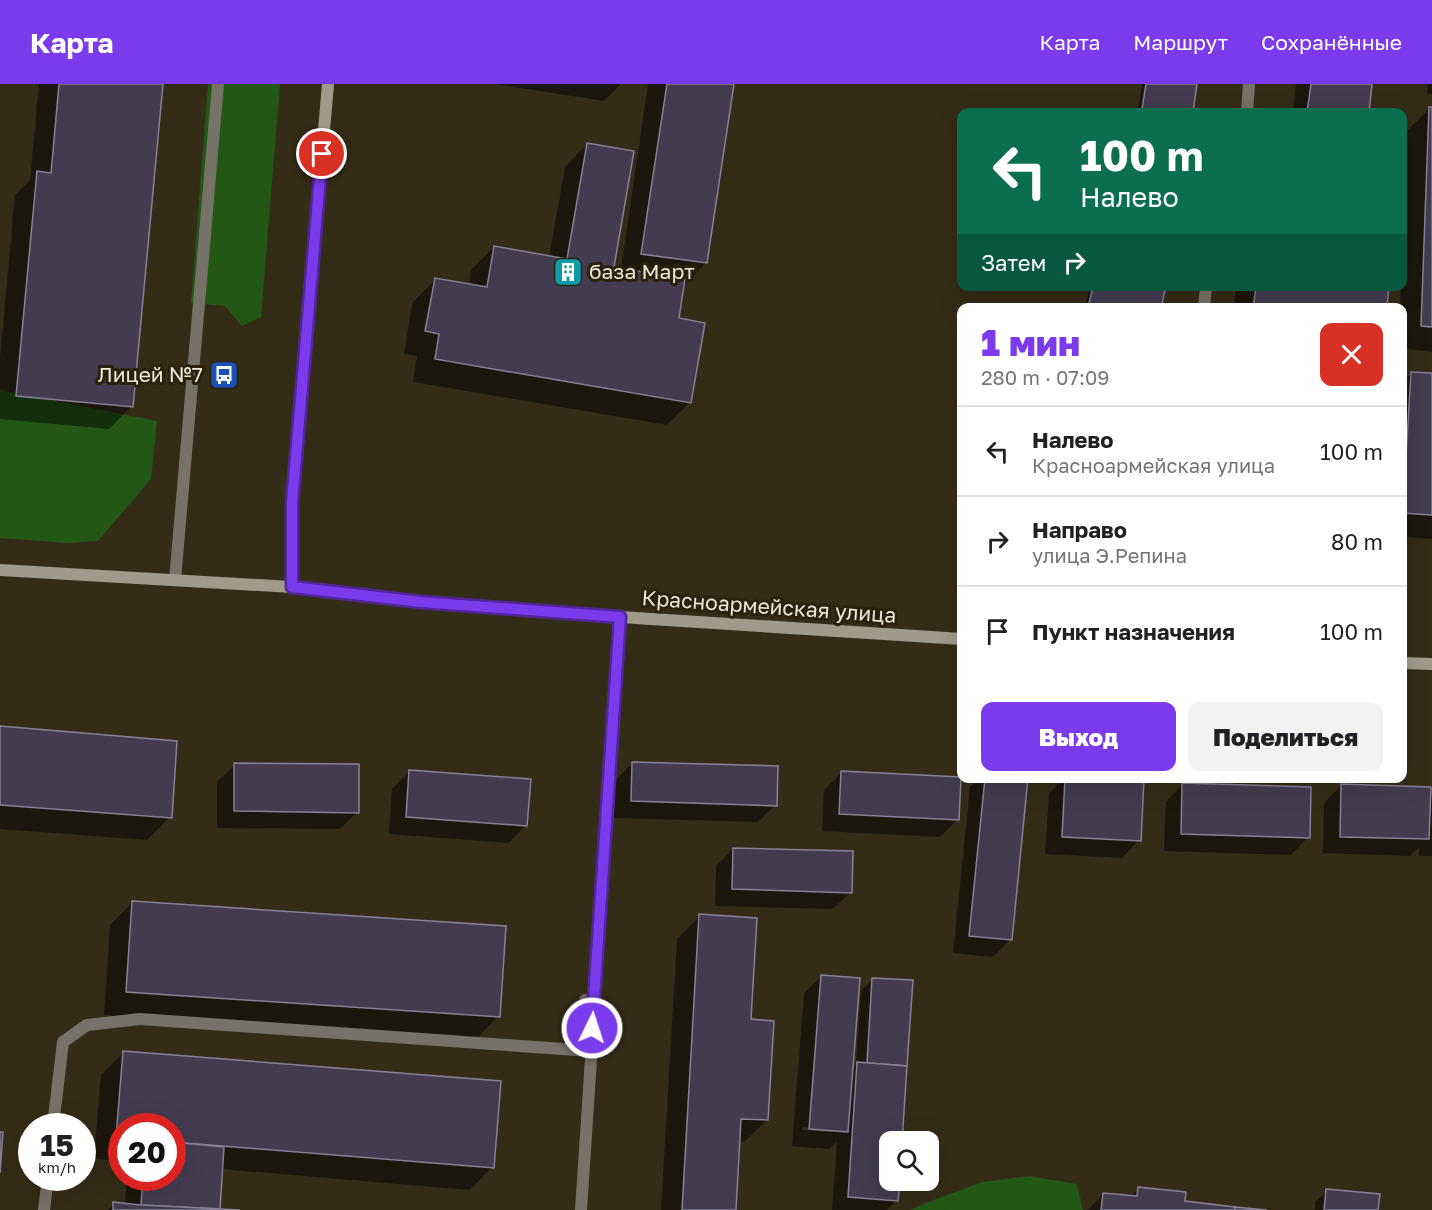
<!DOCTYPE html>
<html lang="ru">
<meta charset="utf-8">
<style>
body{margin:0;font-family:"Golos Text",sans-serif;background:#f2f2f2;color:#202124;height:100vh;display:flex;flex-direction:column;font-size:22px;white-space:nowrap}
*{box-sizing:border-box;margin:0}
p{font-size:20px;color:#757577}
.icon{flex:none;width:33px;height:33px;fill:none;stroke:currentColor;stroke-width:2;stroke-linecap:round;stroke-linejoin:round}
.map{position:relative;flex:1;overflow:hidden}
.sheet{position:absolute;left:957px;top:219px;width:450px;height:480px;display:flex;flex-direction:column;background:#fff;border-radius:12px;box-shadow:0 6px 24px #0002}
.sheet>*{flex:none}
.top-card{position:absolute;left:957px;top:24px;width:450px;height:183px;border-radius:12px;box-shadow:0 6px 24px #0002;background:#0b6e4f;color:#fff;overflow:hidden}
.buttons{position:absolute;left:879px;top:1047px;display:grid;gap:12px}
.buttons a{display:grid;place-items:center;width:60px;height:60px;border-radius:12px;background:#fff;box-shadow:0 6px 24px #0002;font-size:30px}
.speed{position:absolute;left:18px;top:1029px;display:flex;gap:12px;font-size:30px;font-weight:700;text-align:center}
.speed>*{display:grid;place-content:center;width:78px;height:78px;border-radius:50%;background:#fff;box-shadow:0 6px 24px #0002;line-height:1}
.speed small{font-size:15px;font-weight:400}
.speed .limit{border:9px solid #d22;background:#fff;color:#111}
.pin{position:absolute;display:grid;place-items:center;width:51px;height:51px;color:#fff;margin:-26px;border:3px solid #fff;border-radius:50%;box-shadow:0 2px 6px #0007}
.me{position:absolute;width:66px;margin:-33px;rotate:4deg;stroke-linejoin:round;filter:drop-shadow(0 0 4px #0008)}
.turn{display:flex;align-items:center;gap:21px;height:126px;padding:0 24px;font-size:27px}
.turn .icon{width:78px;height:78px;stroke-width:2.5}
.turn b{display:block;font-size:42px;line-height:51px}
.then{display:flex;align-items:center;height:57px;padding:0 24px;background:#0003;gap:12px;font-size:22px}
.round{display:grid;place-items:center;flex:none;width:63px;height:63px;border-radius:12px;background:#f2f2f2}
.summary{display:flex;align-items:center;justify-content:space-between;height:102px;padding:0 24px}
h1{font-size:36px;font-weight:800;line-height:45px;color:#7c3aed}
.button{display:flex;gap:12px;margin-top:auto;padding:12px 24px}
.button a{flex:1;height:69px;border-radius:12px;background:#7c3aed;color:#fff;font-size:24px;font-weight:800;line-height:69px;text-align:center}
.button a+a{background:#f2f2f2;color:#202124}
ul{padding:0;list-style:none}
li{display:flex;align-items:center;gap:18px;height:90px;padding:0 24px;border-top:2px solid #e0e0e0}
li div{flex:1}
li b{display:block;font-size:22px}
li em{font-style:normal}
header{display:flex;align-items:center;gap:36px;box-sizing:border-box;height:84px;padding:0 30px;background:#7c3aed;color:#fff}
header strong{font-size:28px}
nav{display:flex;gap:33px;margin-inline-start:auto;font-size:21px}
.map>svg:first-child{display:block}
.green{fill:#225715}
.shadow{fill:#0007;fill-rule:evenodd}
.building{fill:#433c50;stroke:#878097;stroke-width:1.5}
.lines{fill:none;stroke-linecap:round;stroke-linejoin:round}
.lane{stroke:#767268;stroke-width:12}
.street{stroke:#767268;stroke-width:12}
.secondary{stroke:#9f9a89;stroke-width:12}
.route-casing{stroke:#51269a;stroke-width:15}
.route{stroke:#7c3aed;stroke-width:10}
.labels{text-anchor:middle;stroke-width:6;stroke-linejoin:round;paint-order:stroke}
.poi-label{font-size:21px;fill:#ece6d9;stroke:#2b220d;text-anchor:start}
.street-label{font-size:21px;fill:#ece6d9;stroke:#2b220d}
</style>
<header>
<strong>Карта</strong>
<nav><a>Карта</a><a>Маршрут</a><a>Сохранённые</a></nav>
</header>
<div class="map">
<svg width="1432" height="1126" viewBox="0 0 1432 1126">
<rect width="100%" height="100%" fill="#352c17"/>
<g class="green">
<polygon points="208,0 280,0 261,233 242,242 225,222 191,219"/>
<polygon points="0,306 157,337 151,395 98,457 68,459 0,454"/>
<polygon points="1030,1092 1077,1100 1083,1126 911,1126 923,1120 982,1098"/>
</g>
<g class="shadow">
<polygon points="39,0 161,0 132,322 109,345 0,335 0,274 15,111 30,96"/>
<polygon points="495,0 621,0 604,17"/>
<polygon points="648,0 733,0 706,179 683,202 677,235 690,318 667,341 413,298 417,272 404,270 412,219 435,196 469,202 471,186 494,163 549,173 565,83 587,60 612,184 621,185"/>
<polygon points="1142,0 1196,0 1191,28 1138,28"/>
<polygon points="1296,0 1371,0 1367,28 1293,28"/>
<polygon points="1428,0 1432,0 1432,10 1427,9"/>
<polygon points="1429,25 1432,25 1432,268 1402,264 1402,224 1400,224 1401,202 1402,202 1402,161 1407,47"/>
<polygon points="1090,202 1165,202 1160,224 1085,224"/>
<polygon points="1236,202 1388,202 1386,224 1234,224"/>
<polygon points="1432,287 1432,455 1402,453 1402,299 1412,289 1432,291"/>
<polygon points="0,644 170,733 147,756 0,745"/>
<polygon points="632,679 775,721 758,738 614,734 615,697"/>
<polygon points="235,681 357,728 340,745 217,744 217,698"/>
<polygon points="409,688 526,741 509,759 389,750 392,705"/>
<polygon points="842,688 958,735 940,753 822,747 824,706"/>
<polygon points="979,694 1027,694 1010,856 993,873 953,869 970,703"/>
<polygon points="1064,694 1103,694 1139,756 1122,774 1045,770 1049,710"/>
<polygon points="1183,700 1308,753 1291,771 1164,767 1166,718"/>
<polygon points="1342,701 1429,714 1432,711 1432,772 1419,772 1419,763 1410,772 1323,769 1324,719"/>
<polygon points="733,765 851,808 833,825 715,822 716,782"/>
<polygon points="133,818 498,932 476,955 104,931 110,841"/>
<polygon points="700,832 749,937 767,1036 744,1058 738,1058 734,1126 661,1126 677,855"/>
<path d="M 822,892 L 851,987 L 856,981 L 861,907 L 873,895 L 890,1058 L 890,1096 L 897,1116 L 887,1126 L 832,1126 L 837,1057 L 829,1065 L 792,1062 L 804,909 ZM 802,1043 L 833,1045 L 833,1048 L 802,1046 Z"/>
<polygon points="124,968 492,1083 470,1106 221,1085 217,1126 108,1126 114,1120 125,1121 127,1094 172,1094 172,1042 122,1042 122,1077 94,1075 101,991"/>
<polygon points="1138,1105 1184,1118 1250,1126 1088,1126 1103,1110 1130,1113"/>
<polygon points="1327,1107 1377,1126 1315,1126 1315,1118"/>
</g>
<g class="building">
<polygon points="59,0 163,0 133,323 16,312 37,87 51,89"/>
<polygon points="667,0 734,0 707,179 641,170"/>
<polygon points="1146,0 1197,0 1193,28 1162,28 1142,25"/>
<polygon points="1311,0 1372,0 1369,28 1307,28"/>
<polygon points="1429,23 1432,23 1432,243 1421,242"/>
<polygon points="587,59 634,67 614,183 685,195 679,234 705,239 691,319 435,275 439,250 425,247 435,194 487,203 494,162 567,175"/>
<polygon points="1093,202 1166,202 1161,224 1088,224"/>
<polygon points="1256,202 1389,202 1387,224 1253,224"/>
<polygon points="1411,288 1432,289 1432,431 1402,429 1402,373 1406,373"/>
<polygon points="0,642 177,657 172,734 0,721"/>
<polygon points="632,678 778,682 777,722 631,717"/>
<polygon points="234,679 359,680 359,729 234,727"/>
<polygon points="409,686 531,695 527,742 406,733"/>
<polygon points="841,687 961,693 959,736 839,730"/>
<polygon points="985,694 1028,694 1012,856 969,852"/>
<polygon points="1065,694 1144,695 1141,757 1062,753"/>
<polygon points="1182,699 1311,703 1310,754 1181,750"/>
<polygon points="1341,700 1431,703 1429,755 1340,753"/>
<polygon points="733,764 853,767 852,809 732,805"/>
<polygon points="132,817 506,842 500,933 126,908"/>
<polygon points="699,830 757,834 751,935 774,937 768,1036 741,1035 736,1126 682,1126"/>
<polygon points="821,891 860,894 848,1048 809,1045"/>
<polygon points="872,894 913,896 907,982 867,979"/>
<polygon points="123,967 501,997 494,1084 172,1058 172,1042 122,1042 122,1053 116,1053"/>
<polygon points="857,978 907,982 902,1058 890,1058 890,1096 900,1096 898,1117 848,1113"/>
<polygon points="0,1048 3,1048 0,1089"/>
<polygon points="172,1058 224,1063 220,1125 141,1121 143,1094 172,1094"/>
<polygon points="1138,1103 1186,1108 1185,1117 1235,1123 1235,1126 1101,1126 1103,1109 1137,1112"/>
<polygon points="1326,1105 1380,1110 1378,1126 1324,1126"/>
<polygon points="113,1118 141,1121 240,1126 113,1126"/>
<polygon points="1235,1123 1267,1126 1235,1126"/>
</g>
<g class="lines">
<g class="lane">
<polyline points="1247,28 1249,0"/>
<polyline points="1204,224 1206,202"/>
<polyline points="593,939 620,533"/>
<polyline points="53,1042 63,958 87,941 140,935 591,967 585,916"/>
<polyline points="44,1126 48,1094"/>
<polyline points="581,1126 592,960"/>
</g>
<polyline class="street" points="175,496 218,0"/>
<g class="secondary">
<polyline points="0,486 292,503 421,518 620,533 962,555"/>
<polyline points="292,503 292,419 328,0"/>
<polyline points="1402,579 1432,580"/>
</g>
</g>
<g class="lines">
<g class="route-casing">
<polyline id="route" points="322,70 292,419 292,503 421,518 620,533 592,944"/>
</g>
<use href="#route" class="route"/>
</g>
<defs>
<g id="building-square" transform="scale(1.5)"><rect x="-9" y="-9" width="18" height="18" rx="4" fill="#0f9aa8" stroke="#2b220d"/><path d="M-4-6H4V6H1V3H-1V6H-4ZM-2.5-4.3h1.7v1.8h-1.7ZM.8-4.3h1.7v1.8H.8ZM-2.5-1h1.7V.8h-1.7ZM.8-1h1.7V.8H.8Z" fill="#fff"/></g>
<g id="bus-square" transform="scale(1.5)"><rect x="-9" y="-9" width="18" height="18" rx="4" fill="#1a4fb4" stroke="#2b220d"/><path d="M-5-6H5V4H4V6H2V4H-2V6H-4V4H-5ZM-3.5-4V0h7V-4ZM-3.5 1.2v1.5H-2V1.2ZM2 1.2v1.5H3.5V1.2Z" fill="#fff"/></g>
</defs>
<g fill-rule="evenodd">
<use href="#building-square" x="568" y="188"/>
<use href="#bus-square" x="224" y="291"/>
</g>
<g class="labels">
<g class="poi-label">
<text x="589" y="195">база Март</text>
<text x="203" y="298" text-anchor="end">Лицей №7</text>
</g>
<g class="street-label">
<text transform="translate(769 523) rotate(4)" y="7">Красноармейская улица</text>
</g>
</g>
</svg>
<div class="buttons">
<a><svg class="icon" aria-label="search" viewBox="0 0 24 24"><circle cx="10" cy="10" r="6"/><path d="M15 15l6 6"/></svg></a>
</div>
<div class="speed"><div>15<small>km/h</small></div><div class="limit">20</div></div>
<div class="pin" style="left:322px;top:70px;background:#d93025"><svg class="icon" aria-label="arrive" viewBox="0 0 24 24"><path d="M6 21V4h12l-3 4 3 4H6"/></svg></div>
<svg class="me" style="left:592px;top:944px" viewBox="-20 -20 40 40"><circle r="17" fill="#7c3aed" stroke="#fff" stroke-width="3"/><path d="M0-11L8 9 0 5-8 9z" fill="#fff"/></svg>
<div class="top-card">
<div class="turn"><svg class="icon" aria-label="left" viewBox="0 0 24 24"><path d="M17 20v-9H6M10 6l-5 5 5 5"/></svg><div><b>100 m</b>Налево</div></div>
<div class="then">Затем<svg class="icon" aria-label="right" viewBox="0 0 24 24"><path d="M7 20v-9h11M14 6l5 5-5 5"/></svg></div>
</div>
<section class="sheet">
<div class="summary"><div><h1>1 мин</h1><p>280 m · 07:09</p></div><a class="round" style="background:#d93025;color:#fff"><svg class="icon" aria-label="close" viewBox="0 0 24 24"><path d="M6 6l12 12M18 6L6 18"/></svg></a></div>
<ul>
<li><svg class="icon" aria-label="left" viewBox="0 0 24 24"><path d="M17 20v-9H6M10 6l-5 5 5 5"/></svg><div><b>Налево</b><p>Красноармейская улица</p></div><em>100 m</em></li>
<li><svg class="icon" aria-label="right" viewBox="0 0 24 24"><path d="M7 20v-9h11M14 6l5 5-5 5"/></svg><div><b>Направо</b><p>улица Э.Репина</p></div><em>80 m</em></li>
<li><svg class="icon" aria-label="arrive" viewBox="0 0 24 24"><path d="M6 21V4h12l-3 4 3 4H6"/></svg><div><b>Пункт назначения</b></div><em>100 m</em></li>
</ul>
<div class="button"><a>Выход</a><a>Поделиться</a></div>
</section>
</div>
